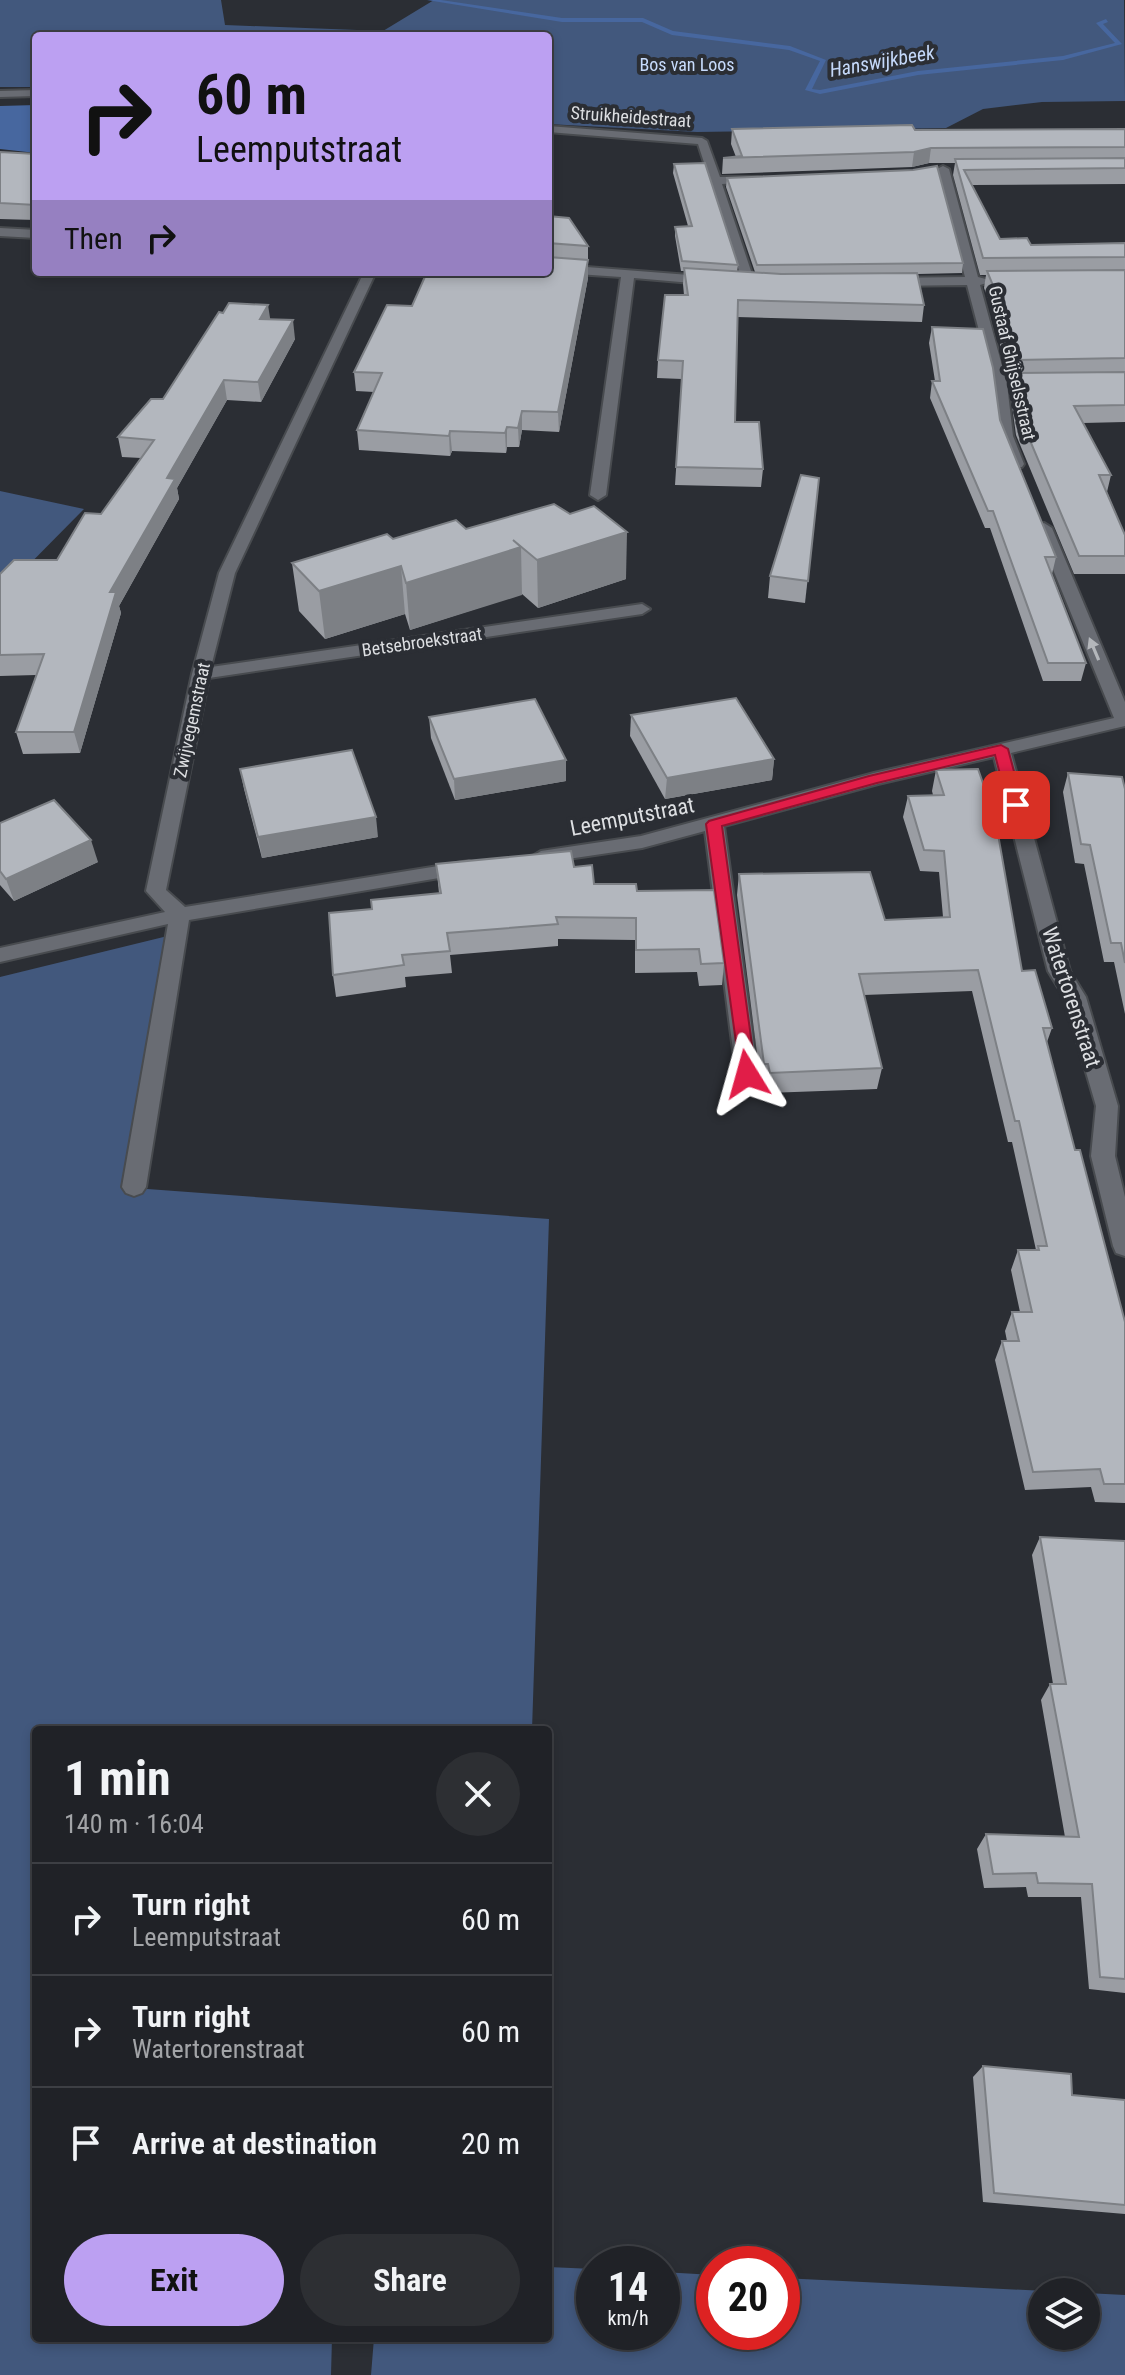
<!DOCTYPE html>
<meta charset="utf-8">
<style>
body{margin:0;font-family:"Roboto Condensed",sans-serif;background:#2d2f33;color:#f1f3f6;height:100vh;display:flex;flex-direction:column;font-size:30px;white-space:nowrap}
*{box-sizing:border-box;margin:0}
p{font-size:26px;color:#a2a4a7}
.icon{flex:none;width:44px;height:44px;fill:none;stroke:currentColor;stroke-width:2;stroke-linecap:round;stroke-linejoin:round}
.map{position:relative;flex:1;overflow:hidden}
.drawer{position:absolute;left:32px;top:1726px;width:520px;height:616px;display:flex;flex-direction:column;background:#202227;border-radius:8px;box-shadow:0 4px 12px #0003,0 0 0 2px #3d3f44}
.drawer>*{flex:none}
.guide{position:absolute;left:32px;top:32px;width:520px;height:244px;border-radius:8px;box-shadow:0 4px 12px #0003,0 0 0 2px #3d3f44;background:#bca0f2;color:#111;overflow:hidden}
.fabs{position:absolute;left:1028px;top:2278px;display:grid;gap:16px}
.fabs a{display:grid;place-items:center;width:72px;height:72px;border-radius:50%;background:#202227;box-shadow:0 4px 12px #0003,0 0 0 2px #3d3f44;font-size:40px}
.speed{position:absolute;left:576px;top:2246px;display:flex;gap:16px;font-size:40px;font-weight:700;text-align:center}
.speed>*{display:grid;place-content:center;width:104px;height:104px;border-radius:50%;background:#202227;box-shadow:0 4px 12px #0003,0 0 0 2px #3d3f44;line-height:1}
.speed small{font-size:20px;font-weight:400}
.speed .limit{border:12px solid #d22;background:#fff;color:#111}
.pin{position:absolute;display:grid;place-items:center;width:68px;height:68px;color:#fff;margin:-34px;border-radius:16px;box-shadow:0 4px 12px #0006}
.me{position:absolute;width:88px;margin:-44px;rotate:352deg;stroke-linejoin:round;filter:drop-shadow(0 0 6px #0008)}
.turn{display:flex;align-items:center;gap:28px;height:168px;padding:0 32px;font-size:36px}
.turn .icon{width:104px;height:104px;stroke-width:2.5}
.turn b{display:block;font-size:56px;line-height:68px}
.then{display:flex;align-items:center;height:76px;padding:0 32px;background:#0003;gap:16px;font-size:30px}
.round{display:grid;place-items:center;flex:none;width:84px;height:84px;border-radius:42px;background:#2d2f33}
.headline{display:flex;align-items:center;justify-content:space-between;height:136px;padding:0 32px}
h1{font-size:48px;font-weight:700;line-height:60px}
.button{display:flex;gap:16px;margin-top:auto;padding:16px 32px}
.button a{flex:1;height:92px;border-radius:48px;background:#bca0f2;color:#111;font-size:32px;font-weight:700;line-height:92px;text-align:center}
.button a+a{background:#2d2f33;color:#f1f3f6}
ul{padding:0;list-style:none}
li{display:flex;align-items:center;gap:24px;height:112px;padding:0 32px;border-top:2px solid #3d3f44}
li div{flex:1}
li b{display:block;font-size:30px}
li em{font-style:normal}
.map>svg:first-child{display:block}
.green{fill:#42587d}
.water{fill:#47679f}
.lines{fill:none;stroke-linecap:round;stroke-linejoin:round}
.stream{fill:#47679f;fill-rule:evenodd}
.minor-casing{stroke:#484b4f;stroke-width:4}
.minor{fill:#696c73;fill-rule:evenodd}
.wall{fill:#9a9da3}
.shaded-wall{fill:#7d8085}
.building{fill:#b3b7be;stroke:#7d8085;stroke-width:2}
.oneway{fill:#b4b7bb}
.route{fill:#e11d48;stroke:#92132f;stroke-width:2}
.labels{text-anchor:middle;stroke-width:8;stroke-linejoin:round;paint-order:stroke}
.far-park-label{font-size:18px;fill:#c7dbfc;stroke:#2b2e34}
.far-street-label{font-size:18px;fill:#dddfe2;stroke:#2b2e34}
.far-water-label{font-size:20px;font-style:italic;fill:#c5d9fa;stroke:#2b2e34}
.street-label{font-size:22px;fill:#dddfe2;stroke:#2b2e34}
</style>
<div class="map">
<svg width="1125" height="2375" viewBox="0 0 1125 2375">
<rect width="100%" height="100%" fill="#2b2e34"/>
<g class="green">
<polygon points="0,0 221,0 225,25 383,31 434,0 1124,0 1125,101 1042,102 983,109 946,128 697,132 548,124 548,36 36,36 36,87 0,87"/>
<polygon points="0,491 84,509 0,594"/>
<polygon points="184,932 134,1188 549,1219 532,1730 36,1730 36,2338 332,2338 331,2375 0,2375 0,977"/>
<polygon points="548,2267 594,2269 594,2332 662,2332 662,2272 714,2275 714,2332 782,2332 782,2278 1066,2292 1042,2292 1042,2336 1086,2336 1086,2293 1125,2295 1125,2375 371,2375 374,2338 548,2338"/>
</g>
<polygon class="water" points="36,105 36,153 0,149 0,106"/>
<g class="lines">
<polygon class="stream" points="427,0 441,0 562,18 643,18 673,31 790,46 826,60 812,89 820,90 918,71 1063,56 1115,43 1096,23 1106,19 1108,22 1103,24 1122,44 1063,60 918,75 820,94 805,90 820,61 789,50 672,35 642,22 562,22"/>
<g class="minor-casing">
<g id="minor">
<polygon points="36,90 36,96 0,97 0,91"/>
<polygon points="548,126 702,138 707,141 720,177 763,177 765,179 759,182 722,184 755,283 753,286 743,283 698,144 548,132"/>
<polygon points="943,166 949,169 978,277 993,281 980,285 1007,384 1013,436 1024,464 1022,467 1012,467 999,436 993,384 967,285 887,286 881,282 887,278 965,277 937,169"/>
<polygon points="0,228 36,230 36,238 0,236"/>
<polygon points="548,264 715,277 721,281 715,285 634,278 606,495 598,500 590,495 621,277 548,272"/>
<polygon points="364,272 376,272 235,573 211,667 642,604 650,609 642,614 209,678 166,890 185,907 469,861 479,867 469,873 189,920 146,1187 142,1193 134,1196 126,1193 122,1187 168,924 0,962 0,948 165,912 146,891 192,674 219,573"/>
<polygon points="1044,523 1052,528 1125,702 1125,726 1011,753 1070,971 1086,997 1118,1106 1115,1156 1125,1197 1125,1256 1116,1253 1113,1246 1091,1156 1096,1106 1064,997 1048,971 994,757 878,784 724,826 758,1074 755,1080 739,1080 736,1074 705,831 642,848 541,863 531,857 541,851 641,836 874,773 1114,718 1036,528"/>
</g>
</g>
<use href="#minor" class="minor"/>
</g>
<g class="wall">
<polygon points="732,129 915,130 1125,129 1125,184 972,185 1000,239 1031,245 1125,243 1125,422 1083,423 1111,475 1107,492 1125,535 1125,574 1074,574 1016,435 1010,391 1013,377 1008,377 1000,345 1002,333 984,288 986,275 980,275 953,175 955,163 929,163 912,167 722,174 723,158 736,157 731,144"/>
<polygon points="0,152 36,154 36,220 0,219"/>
<polygon points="674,164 738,265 737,271 755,272 726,187 727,178 963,263 962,273 918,274 924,305 922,322 737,317 735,422 763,469 761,487 675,485 682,379 657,378 658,360 684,295 683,284 684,271 681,271 675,236 675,227 688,226 673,173"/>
<polygon points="548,216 588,246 588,278 559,432 522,430 519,447 507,447 506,453 452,451 450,456 359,450 357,430 374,392 356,391 354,372 412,306"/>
<polygon points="270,319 295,339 261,402 227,400 177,488 179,499 119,606 121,613 80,753 23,754 16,732 36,675 0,676 0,574 57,560 101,514 141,458 122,457 118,437"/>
<polygon points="932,327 1000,420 1056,557 1052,574 1086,663 1081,681 1043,681 990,528 985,528 930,398 932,381 935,381 929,343"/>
<polygon points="819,478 805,603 768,598 770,576"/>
<polygon points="466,529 626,579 538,608 522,594 410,630 405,614 325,639 299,611 292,563 393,539"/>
<polygon points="631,715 774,759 772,780 665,799 630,736"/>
<polygon points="429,717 566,781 455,800 431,738"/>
<polygon points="240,769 378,837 262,858 244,789"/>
<polygon points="936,770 1022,971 1052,1028 1047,1042 1075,1150 1125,1322 1125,1503 1095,1502 1091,1487 1025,1490 995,1360 1002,1341 1007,1341 1005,1331 1012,1312 1020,1312 1011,1270 1018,1250 1036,1250 1012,1142 1008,1142 972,991 864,995 882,1068 877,1089 767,1093 766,1085 761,1085 737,895 739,874 885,920 943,917 939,872 920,871 903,817 908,796 933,795 932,791"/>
<polygon points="1068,773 1125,789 1125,1014 1114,962 1104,962 1084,864 1075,863 1063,792"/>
<polygon points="0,823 98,862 14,901 0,885"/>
<polygon points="436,864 574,867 594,884 637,891 724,963 722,985 699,986 697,972 635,973 635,940 558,939 558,946 450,955 452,973 405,977 406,987 336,997 333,975 372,909 439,893"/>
<polygon points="1040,1537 1125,1541 1125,1993 1089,1989 1081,1897 1028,1897 1026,1887 984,1888 977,1849 986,1834 1065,1837 1041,1700 1050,1684 1053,1684 1032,1555"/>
<polygon points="983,2066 1072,2095 1125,2100 1125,2214 983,2202 973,2077"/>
</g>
<g class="shaded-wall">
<polygon points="931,148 929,163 912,167 914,152"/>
<polygon points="588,260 588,278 559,432 558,412"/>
<polygon points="268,305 271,324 260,319"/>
<polygon points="293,320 295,339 261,402 258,382"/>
<polygon points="224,380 227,400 177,488 179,499 119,606 121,613 80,753 74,732 110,592 167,478"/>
<polygon points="522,411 522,430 519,447 518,428"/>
<polygon points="507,427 507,447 506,453 505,433"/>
<polygon points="450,431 452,451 450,456 449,436"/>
<polygon points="627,532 626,579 538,608 537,560"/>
<polygon points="521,547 522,595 410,630 406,583"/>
<polygon points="401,566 405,614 325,639 319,591"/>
<polygon points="774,759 772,780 665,799 667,778"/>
<polygon points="566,760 566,781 455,800 454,779"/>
<polygon points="376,817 378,837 262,858 258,837"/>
<polygon points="91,840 98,862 14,901 6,879"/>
</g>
<g class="building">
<polygon points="912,125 915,130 1125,129 1125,147 931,148 914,152 723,158 742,156 732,129"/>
<polygon points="0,152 36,154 36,205 0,203"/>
<polygon points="1125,158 1125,168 964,170 1000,239 1027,238 1031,245 1125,243 1125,257 983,258 955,159"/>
<polygon points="705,163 738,265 682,261 675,227 692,226 674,164"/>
<polygon points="937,166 963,263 757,265 727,178 913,170"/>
<polygon points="548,216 569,218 588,246 548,243"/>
<polygon points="548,257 588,260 558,412 522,411 518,428 507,427 505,433 450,431 449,436 357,430 382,373 354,372 387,305 412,306 427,272 548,272"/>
<polygon points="684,268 781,274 917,273 924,305 738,300 735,422 759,422 763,469 676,467 683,361 658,360 665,295 688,295"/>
<polygon points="1125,270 1125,358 1012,360 1003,328 1011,329 987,271"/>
<polygon points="229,303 268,305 260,319 293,320 258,382 224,380 167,478 175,479 110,592 116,592 74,732 16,732 44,654 0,655 0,574 14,560 57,560 85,513 101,514 154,440 118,437 151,399 163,399 219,312 223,313"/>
<polygon points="932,327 983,329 993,368 1000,420 1056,557 1045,557 1086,663 1048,663 993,511 988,511 932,381 940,381"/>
<polygon points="1125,372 1125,405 1074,406 1111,475 1099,475 1125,535 1125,556 1079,556 1020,417 1014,373"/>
<polygon points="801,475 819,478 808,581 770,576"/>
<polygon points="554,504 570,514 594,506 627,532 537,560 513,540 521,547 406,583 401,566 319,591 292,563 387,534 393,539 456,520 466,529"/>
<polygon points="736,698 774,759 667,778 631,715"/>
<polygon points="535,699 566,760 454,779 429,717"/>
<polygon points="352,750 376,817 258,837 240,769"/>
<polygon points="978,769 995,817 1022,971 1035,970 1052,1028 1043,1028 1075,1150 1080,1150 1125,1322 1125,1484 1104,1484 1100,1469 1033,1472 1002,1341 1019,1341 1012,1312 1032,1312 1018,1250 1039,1250 1038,1246 1047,1246 1019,1121 1015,1121 978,970 859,974 882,1068 770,1073 768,1064 764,1064 739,874 870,872 885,920 950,917 944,851 924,850 908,796 944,795 936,770"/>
<polygon points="1068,773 1122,777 1125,789 1125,963 1121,943 1111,943 1090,845 1081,844"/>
<polygon points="54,800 91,840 6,879 0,871 0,823"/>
<polygon points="571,851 574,867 592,865 594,884 636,884 637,891 714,890 724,963 701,964 699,949 636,950 636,918 556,917 558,924 447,933 450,951 402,955 404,965 333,975 329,913 372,909 371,900 441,893 436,864"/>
<polygon points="1040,1537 1125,1541 1125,1979 1100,1977 1092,1884 1038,1883 1036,1873 993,1874 986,1834 1079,1837 1050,1684 1066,1684"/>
<polygon points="983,2066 1071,2074 1072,2095 1125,2100 1125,2205 994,2193"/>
</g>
<defs><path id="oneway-solid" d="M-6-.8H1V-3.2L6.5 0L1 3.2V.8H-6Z" transform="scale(2)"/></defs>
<use class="oneway" href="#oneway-solid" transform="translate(1094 649) rotate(-113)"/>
<polygon class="route" points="1001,745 1008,749 1023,805 1021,808 1010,808 1008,805 995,755 877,783 722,826 756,1074 747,1081 741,1079 706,824 709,821 869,776"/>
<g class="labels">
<g class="far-park-label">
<text x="687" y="71">Bos van Loos</text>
</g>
<g class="far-street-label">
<text transform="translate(631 117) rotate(4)" y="6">Struikheidestraat</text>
<text transform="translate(1012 363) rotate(77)" y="6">Gustaaf Ghijselsstraat</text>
<text transform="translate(422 642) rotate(-8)" y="6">Betsebroekstraat</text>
<text transform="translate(192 720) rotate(-78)" y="6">Zwijvegemstraat</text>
</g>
<g class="far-water-label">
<text transform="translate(882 61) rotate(-10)" y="7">Hanswijkbeek</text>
</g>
<g class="street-label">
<text transform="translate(632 816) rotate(-11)" y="8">Leemputstraat</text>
<text transform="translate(1072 997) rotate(72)" y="8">Watertorenstraat</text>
</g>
</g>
</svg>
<div class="fabs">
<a><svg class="icon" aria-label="layers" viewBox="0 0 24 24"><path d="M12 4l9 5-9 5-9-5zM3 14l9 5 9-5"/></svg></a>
</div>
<div class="speed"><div>14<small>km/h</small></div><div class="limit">20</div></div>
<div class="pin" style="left:1016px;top:805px;background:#d93025"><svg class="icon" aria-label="arrive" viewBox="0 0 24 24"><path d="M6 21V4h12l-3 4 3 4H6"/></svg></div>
<svg class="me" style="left:747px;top:1074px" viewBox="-20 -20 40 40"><path d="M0-17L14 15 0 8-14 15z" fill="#e11d48" stroke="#fff" stroke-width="4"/></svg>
<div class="guide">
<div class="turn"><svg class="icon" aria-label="right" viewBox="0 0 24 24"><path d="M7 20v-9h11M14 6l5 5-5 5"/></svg><div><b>60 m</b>Leemputstraat</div></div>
<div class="then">Then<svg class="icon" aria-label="right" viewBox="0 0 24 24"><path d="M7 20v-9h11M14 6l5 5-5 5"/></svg></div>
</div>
<section class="drawer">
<div class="headline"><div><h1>1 min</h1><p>140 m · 16:04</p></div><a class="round"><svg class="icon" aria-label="close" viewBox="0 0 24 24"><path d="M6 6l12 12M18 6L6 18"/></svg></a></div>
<ul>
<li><svg class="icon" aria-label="right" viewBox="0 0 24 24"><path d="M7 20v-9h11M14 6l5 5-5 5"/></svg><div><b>Turn right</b><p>Leemputstraat</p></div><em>60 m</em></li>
<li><svg class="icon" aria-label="right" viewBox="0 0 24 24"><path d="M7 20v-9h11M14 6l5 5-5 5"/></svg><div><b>Turn right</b><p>Watertorenstraat</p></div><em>60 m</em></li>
<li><svg class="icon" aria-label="arrive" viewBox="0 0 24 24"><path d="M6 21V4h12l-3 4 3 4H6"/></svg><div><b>Arrive at destination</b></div><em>20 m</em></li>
</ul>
<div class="button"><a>Exit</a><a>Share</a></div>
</section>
</div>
